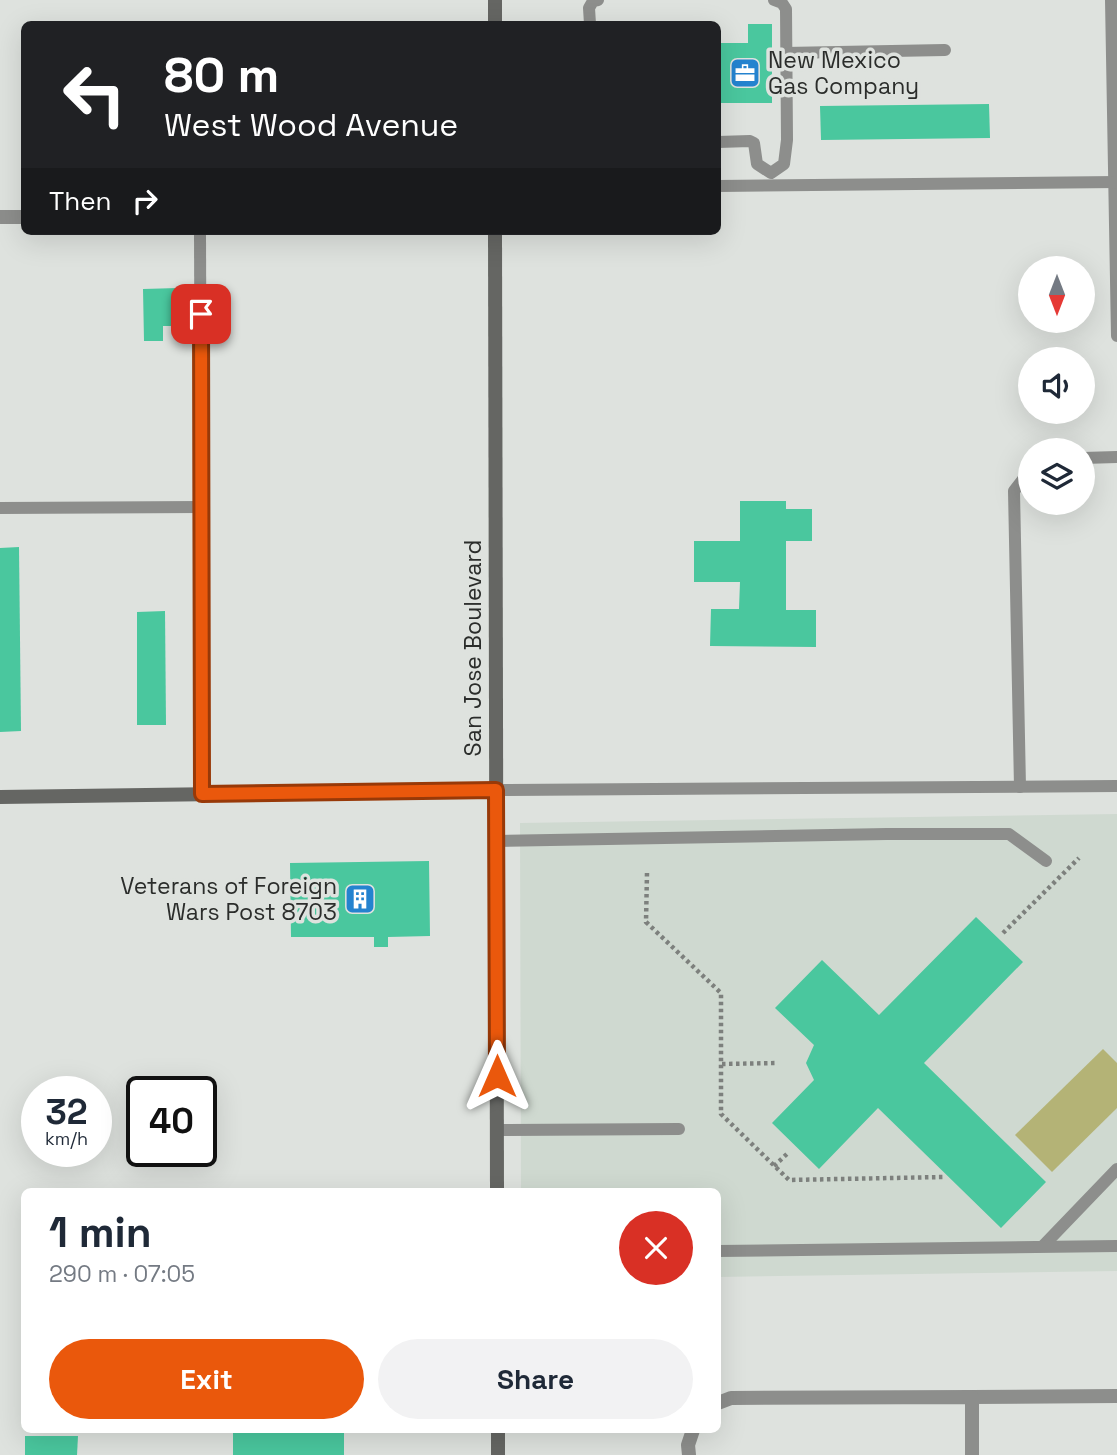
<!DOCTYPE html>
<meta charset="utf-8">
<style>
body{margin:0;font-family:"Space Grotesk",sans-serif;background:#f2f2f3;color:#1f2937;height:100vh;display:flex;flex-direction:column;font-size:26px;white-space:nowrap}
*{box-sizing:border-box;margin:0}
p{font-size:23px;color:#747a83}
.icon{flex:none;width:38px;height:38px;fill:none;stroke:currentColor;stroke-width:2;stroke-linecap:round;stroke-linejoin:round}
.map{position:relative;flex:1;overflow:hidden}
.details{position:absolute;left:21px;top:1188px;width:700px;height:245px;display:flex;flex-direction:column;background:#fff;border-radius:10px;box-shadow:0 7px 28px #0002}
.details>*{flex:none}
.guide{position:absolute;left:21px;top:21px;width:700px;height:214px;border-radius:10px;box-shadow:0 7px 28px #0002;background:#202124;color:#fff;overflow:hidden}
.needle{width:46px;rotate:180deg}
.tools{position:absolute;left:1018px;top:256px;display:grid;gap:14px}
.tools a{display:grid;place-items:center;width:77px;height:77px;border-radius:50%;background:#fff;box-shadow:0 7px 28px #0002;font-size:35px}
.speed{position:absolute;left:21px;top:1076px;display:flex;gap:14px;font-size:35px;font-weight:700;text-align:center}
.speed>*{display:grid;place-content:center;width:91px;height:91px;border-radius:50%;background:#fff;box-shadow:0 7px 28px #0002;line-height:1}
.speed small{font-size:18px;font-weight:400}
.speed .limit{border:4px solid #111;border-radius:10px;background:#fff;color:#111}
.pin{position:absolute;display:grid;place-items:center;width:60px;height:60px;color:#fff;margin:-30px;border-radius:14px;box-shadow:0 4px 10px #0006}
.me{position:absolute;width:77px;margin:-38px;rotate:0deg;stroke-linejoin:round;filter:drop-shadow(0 0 5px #0008)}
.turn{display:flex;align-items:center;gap:24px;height:147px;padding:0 28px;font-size:32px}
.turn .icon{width:91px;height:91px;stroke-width:2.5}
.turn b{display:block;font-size:49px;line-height:60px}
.then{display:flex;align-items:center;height:66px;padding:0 28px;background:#0003;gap:14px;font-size:26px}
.round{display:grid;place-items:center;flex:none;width:74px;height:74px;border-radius:37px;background:#f2f2f3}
.summary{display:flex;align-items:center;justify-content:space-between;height:119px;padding:0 28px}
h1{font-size:42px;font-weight:800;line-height:52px}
.cta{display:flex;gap:14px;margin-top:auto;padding:14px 28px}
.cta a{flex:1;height:80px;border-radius:42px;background:#ea580c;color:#fff;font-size:28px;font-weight:800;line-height:80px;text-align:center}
.cta a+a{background:#f2f2f3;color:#1f2937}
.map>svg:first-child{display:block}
.built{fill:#cfd9d0}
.green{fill:#b4b376}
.building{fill:#4ac79e}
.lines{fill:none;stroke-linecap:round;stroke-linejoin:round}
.path{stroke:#7d807d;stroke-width:4.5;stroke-dasharray:3.5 3.5;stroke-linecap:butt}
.lane{stroke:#8d8e8c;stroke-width:12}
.street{stroke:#8d8e8c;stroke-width:14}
.secondary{stroke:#656663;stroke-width:14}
.route-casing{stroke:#983908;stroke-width:18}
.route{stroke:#ea580c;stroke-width:12}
.labels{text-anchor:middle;stroke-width:7;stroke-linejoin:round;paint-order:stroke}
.poi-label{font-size:23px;fill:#2b2d2b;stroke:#dee2de;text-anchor:start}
.street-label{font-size:23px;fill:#2b2d2b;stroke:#dee2de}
</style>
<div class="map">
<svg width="1117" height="1455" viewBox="0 0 1117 1455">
<rect width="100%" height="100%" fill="#dee2de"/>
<polygon class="built" points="1117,814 1117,1271 718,1277 718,1192 521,1192 520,823"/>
<polygon class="green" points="1103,1049 1117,1063 1117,1108 1052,1172 1015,1135"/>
<g class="building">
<polygon points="748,24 772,24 772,103 718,103 718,43 748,43"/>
<polygon points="989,104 990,138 821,140 820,106"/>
<polygon points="178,288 179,326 163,326 163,341 144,341 143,289"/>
<polygon points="740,501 786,501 786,509 812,509 812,541 786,541 786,610 816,610 816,647 710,646 711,609 739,609 740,582 694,582 694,541 740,541"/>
<polygon points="19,547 21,731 0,732 0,548"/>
<polygon points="165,611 166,725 137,725 137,612"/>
<polygon points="429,861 430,936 388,937 388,947 374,947 374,937 291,937 290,863"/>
<polygon points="976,917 1023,962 924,1063 1046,1182 1001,1228 878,1108 819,1169 772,1123 814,1080 806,1063 814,1045 775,1008 822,960 879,1015"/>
<rect x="233" y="1430" width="111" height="25"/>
<polygon points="25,1436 78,1436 77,1455 25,1455"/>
</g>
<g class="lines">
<g class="path">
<polyline points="647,873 646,922 721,993 721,1114 789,1180 943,1177"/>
<polyline points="1003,933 1079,858"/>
<polyline points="722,1064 778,1063"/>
<polyline points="774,1166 788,1153"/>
</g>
<g class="lane">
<polyline points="1111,0 1117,336"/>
<polyline points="590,24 589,8 593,1 598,0"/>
<polyline points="785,53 945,50"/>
<polyline points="718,142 750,141 754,143 757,164 771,173 784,164 787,140 786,9 782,3 774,0"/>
<polyline points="718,186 1117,182"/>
<polyline points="200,231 202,794"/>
<polyline points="1083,458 1117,457"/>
<polyline points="0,508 202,507"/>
<polyline points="1020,787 1014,491 1031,469"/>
<polyline points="496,790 1117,786"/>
<polyline points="496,841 887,834 1009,834 1046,861"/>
<polyline points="497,1130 679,1129"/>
<polyline points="1043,1246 1117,1169"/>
<polyline points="718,1251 1117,1246"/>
</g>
<g class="street">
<polyline points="0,217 24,217"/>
<polyline points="972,1397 1117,1396"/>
<polyline points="718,1403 731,1398 972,1397 972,1455"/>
<polyline points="689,1455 688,1445 693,1430"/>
</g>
<g class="secondary">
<polyline points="495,24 495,0"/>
<polyline points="495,231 497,1192"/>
<polyline points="0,797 496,790"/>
<polyline points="498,1430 498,1455"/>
</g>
</g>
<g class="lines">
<g class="route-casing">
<polyline id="route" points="201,314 202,794 496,790 497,1076"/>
</g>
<use href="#route" class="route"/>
</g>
<defs>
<g id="office-square" transform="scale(1.575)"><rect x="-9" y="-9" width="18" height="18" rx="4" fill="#2483cf" stroke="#dee2de"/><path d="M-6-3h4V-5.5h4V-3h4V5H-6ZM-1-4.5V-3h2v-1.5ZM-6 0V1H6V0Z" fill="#fff"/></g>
<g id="building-square" transform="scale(1.575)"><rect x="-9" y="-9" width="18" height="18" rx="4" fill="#2483cf" stroke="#dee2de"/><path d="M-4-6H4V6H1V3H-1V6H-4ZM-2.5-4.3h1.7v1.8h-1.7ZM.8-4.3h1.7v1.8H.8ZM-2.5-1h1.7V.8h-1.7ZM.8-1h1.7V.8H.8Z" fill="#fff"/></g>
</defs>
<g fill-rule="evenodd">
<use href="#office-square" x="745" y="73"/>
<use href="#building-square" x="360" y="899"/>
</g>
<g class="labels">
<g class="poi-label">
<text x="768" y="68">New Mexico<tspan x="768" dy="26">Gas Company</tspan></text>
<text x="337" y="894" text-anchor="end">Veterans of Foreign<tspan x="337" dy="26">Wars Post 8703</tspan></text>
</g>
<g class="street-label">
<text transform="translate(473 648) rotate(-90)" y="8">San Jose Boulevard</text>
</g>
</g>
</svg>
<div class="tools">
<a><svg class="needle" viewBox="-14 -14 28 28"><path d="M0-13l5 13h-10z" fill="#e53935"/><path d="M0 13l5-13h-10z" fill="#747a83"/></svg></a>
<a><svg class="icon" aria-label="sound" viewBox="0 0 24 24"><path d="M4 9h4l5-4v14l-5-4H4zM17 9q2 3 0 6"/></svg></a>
<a><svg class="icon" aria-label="layers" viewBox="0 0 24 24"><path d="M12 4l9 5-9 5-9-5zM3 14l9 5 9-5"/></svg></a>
</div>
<div class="speed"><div>32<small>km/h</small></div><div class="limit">40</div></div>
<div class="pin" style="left:201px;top:314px;background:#d93025"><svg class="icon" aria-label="arrive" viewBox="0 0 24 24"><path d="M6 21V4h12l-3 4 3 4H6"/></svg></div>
<svg class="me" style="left:497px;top:1076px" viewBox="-20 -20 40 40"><path d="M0-17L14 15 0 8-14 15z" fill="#ea580c" stroke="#fff" stroke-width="4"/></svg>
<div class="guide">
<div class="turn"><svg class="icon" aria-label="left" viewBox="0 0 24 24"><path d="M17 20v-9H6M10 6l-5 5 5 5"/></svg><div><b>80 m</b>West Wood Avenue</div></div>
<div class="then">Then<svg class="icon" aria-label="right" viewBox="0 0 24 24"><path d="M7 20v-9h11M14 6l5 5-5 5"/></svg></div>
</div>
<section class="details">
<div class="summary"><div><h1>1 min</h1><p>290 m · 07:05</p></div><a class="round" style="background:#d93025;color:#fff"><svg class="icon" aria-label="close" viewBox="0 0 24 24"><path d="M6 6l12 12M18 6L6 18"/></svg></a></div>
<div class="cta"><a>Exit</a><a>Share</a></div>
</section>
</div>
